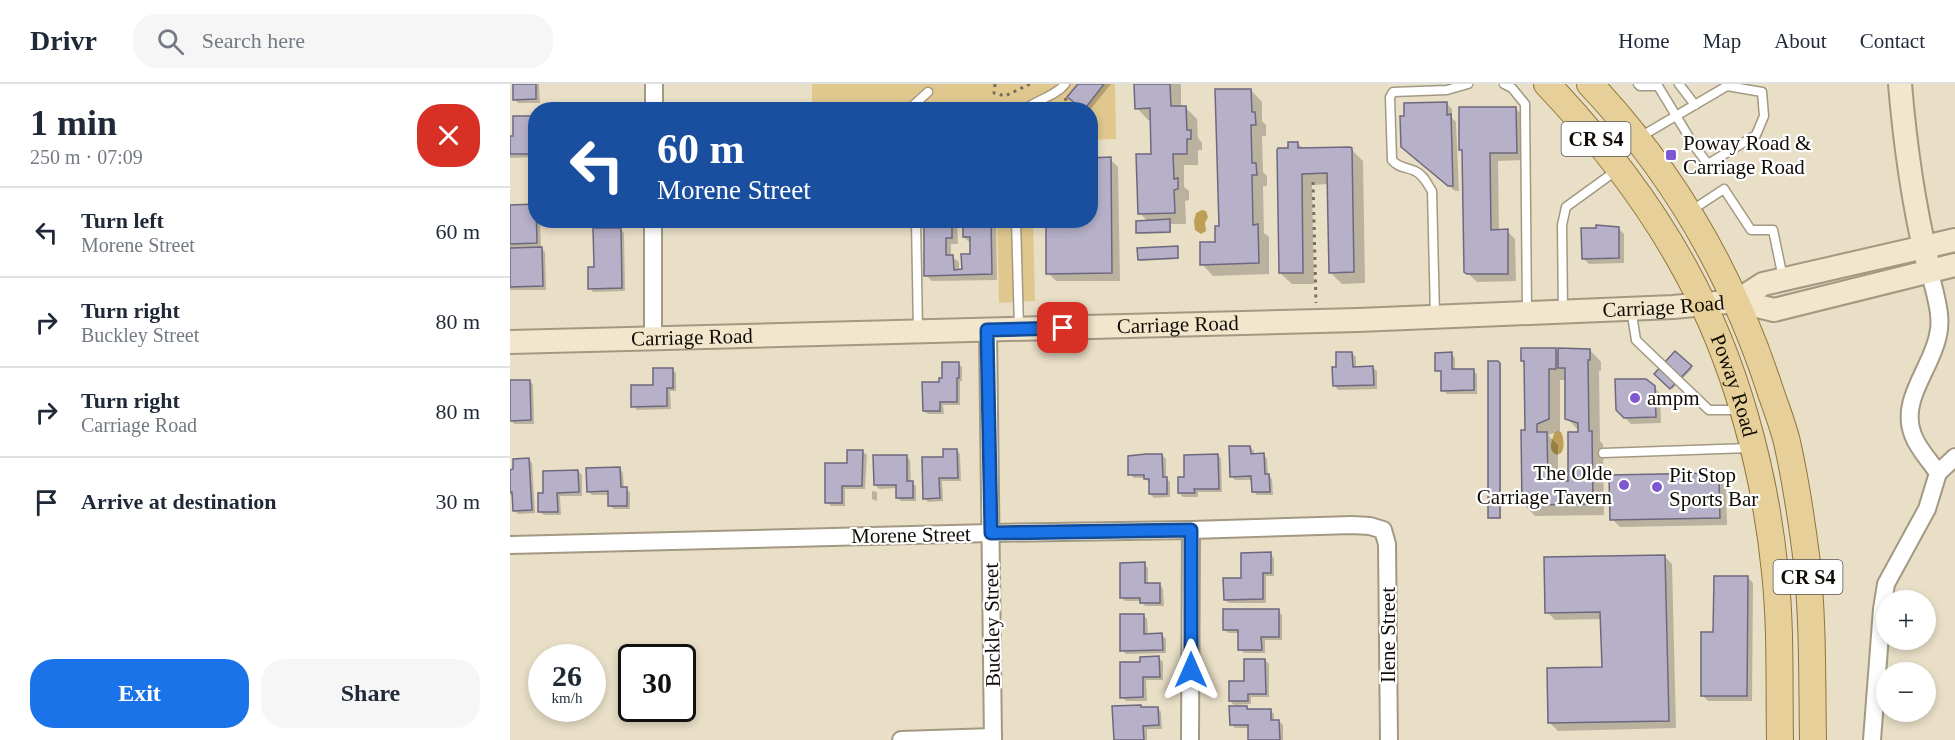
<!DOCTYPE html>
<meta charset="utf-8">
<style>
body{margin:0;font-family:"Times New Roman",serif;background:#f6f6f7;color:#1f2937;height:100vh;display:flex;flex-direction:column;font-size:22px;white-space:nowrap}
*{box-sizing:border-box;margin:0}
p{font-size:20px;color:#747a83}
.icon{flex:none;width:33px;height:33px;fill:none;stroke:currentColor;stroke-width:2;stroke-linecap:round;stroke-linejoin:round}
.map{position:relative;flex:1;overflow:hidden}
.sheet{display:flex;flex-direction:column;background:#fff;width:510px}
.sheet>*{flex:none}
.guide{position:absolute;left:18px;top:18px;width:570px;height:126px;border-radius:24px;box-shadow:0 3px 9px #0003;background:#1a4fa0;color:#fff;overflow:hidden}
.fabs{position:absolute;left:1366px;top:506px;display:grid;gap:12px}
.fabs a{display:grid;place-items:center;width:60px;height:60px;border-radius:50%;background:#fff;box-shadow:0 3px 9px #0003;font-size:30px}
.speed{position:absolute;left:18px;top:560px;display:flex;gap:12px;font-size:30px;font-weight:700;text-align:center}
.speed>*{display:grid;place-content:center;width:78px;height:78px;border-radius:50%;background:#fff;box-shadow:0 3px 9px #0003;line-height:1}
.speed small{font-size:15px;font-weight:400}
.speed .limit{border:3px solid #111;border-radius:9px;background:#fff;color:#111}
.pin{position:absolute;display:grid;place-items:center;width:51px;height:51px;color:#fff;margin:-26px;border-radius:12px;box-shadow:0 3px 9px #0006}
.me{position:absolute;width:66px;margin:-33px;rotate:0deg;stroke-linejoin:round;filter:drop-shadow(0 0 4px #0008)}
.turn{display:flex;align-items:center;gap:21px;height:126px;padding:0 30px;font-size:27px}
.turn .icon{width:78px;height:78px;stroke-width:2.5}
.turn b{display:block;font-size:42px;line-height:51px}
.round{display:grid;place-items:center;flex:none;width:63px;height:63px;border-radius:24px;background:#f6f6f7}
.overview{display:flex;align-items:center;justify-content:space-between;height:102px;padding:0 30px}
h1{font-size:36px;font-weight:700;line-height:45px}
.button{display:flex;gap:12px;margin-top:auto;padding:12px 30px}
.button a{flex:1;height:69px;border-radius:24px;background:#1a73e8;color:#fff;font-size:24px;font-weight:700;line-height:69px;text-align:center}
.button a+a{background:#f6f6f7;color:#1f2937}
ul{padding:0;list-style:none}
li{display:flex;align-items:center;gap:18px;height:90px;padding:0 30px;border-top:2px solid #e0e1e3}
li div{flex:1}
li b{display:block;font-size:22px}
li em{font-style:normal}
header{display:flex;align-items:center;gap:36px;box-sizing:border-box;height:84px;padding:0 30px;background:#fff;border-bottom:2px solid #e0e1e3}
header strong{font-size:28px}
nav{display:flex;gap:33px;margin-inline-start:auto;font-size:21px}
.search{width:420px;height:54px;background:#f6f6f7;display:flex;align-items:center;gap:15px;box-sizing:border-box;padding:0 21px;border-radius:24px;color:#747a83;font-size:22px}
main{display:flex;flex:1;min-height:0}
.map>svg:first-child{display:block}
.green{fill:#e0c78e}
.water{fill:#bd9f56}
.shadow{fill:#0003;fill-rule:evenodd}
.building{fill:#b6b1c9;stroke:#6d687e;stroke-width:1.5}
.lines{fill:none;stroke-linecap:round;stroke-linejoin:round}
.lane-casing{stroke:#a39982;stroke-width:11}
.street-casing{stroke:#a39982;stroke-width:20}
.secondary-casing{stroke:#a39982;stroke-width:26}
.primary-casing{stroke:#907639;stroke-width:28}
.path{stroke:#746e5f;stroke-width:3;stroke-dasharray:3 4.5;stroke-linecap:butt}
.lane{stroke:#fff;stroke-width:8}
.street{stroke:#fff;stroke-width:16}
.secondary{stroke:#f2e7cc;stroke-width:22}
.primary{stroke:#e6cf98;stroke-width:26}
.route-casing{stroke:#114b97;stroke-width:15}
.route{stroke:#1a73e8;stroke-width:10}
.poi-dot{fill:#7e58d1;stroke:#fff;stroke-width:2}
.labels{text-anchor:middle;stroke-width:4.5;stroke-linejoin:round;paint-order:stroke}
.shield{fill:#fff;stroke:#585651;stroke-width:1.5}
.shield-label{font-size:20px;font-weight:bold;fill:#110d06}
.poi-label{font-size:21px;fill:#110d06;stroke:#fff;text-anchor:start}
.street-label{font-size:21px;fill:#110d06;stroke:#fff}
</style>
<header>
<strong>Drivr</strong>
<div class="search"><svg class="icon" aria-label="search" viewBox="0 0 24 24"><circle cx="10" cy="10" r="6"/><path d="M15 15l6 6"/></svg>Search here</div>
<nav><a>Home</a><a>Map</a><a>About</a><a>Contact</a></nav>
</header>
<main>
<section class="sheet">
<div class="overview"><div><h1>1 min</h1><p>250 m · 07:09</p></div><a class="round" style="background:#d93025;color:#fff"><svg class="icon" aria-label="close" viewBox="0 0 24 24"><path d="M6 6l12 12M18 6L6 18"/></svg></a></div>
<ul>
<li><svg class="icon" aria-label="left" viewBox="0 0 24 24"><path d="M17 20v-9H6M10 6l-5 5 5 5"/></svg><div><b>Turn left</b><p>Morene Street</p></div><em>60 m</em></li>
<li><svg class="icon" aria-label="right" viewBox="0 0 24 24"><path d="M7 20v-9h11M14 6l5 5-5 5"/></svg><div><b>Turn right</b><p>Buckley Street</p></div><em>80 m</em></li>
<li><svg class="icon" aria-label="right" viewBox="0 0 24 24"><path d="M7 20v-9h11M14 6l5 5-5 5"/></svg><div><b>Turn right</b><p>Carriage Road</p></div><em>80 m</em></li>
<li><svg class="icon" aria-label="arrive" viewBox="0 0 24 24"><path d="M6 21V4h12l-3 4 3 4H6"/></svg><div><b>Arrive at destination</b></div><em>30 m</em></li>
</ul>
<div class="button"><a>Exit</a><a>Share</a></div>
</section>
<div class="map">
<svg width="1445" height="656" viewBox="0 0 1445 656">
<rect width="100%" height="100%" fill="#e9dfc7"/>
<g class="green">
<polygon points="302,0 605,0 606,55 581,56 580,26 302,26"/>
<polygon points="487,137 523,137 525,217 489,219"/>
</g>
<g class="water">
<polygon points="692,126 696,127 698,133 695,139 696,147 691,150 685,146 684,137 686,129"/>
<path d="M 1048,347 L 1051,348 C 1054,354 1055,364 1051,369 L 1047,371 C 1037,366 1042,358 1044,349 Z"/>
</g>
<g class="shadow">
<polygon points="4,0 29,0 30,19 8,19 4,15"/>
<polygon points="570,0 601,0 580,26 573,26 563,17"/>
<polygon points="626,0 671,0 671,24 675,23 687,35 688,54 692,59 692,66 688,66 688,81 674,81 674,103 679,107 679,116 675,117 676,140 661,140 661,149 629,150 628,149 638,138 630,129 643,71 641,36 638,36 627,24"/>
<polygon points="741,6 752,18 752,37 756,41 756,52 752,52 753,88 757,92 757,102 753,102 754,149 759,153 759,190 703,192 692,180 707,160"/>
<polygon points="936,19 942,25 942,34 946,38 949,107 945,107 899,69"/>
<polygon points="1005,24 1013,32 1014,76 988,77 989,147 997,147 1005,155 1006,197 967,198 956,187 954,69 951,66"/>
<polygon points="26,34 26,73 0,74 0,53 5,53"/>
<polygon points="787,59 794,65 841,65 853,77 855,199 832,200 820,188 819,100 802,101 804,200 782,200 770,189 780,65"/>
<polygon points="600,75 608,83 610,197 546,197 538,189 580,136"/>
<polygon points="26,136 30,136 31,164 35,168 36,206 0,206 0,142"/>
<polygon points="415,136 444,136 447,140 448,160 441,160 441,172 449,178 449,187 453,187 461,171 461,160 454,153 454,136 483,136 486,140 487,196 422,197 416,191"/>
<polygon points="1108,144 1114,150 1114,179 1079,180 1073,174"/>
<polygon points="111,145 114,149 115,207 83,208 80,204"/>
<polygon points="667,163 669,175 631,177 629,175"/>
<path d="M 1046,265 L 1050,269 L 1080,266 L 1091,278 L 1091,287 L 1089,287 L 1090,357 L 1093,360 L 1094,431 L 1025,432 L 1013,420 L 1016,348 L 1016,279 L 1013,276 ZM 1050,296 L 1056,296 L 1057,334 L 1068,346 L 1069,349 L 1060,399 L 1048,399 L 1048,361 L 1038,351 L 1050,347 Z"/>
<polygon points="842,269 846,273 846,284 863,284 867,287 867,305 828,306 825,302 828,285"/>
<polygon points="1165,269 1182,285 1162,305 1146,290"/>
<polygon points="941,270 945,274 945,287 963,287 967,290 967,310 937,310 933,306 933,290 927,286"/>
<polygon points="988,278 991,282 991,435 981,435 980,433"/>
<polygon points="448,280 452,283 452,297 450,297 450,321 433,321 434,330 418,330 414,327 433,295"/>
<polygon points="162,285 166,289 166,307 160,307 161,325 127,326 123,322"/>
<polygon points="0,292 1,298 20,297 23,301 24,340 4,340 1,336"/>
<polygon points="1144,303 1150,310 1151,339 1121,340 1108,326"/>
<polygon points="740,363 744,367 744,371 754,371 757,375 758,391 762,395 763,411 747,411 743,407 743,396 725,396 721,392"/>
<polygon points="447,366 450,370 451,397 432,397 433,417 418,418 414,414 434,375"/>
<polygon points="353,368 357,371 355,405 335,405 335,422 321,422 317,418 338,380"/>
<polygon points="652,371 656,375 656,394 660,398 660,413 644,414 640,410 640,399 635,394 624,394 620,390"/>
<polygon points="708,371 711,375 712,408 688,408 688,413 673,413 669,409 676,394"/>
<polygon points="396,372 400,376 401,399 406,402 406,417 391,417 387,414 387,404 369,405 365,401"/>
<polygon points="19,375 22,379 25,429 8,430 4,426 3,411 0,411 0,387"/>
<polygon points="110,385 113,389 114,405 120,408 120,425 104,425 100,422 99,411 82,411 78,407"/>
<polygon points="68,387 72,391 72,412 50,412 51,431 34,431 30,428 35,410"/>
<polygon points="1204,390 1216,403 1217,441 1110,443 1102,435"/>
<polygon points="362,407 367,408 367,417 362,415"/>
<polygon points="760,470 764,474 764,492 756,492 756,519 719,519 715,516 733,496"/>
<polygon points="1154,472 1162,480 1166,644 1048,647 1040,639 1093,584 1092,535 1045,536 1037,528"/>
<polygon points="634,480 638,484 638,501 650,501 653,505 654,522 635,522 632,517 615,517 611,513"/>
<polygon points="1237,493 1243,499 1242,617 1198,617 1192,611"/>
<polygon points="768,527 772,531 772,556 755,556 755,569 734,569 730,565 730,549 718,549 714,545"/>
<polygon points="633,531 637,535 638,551 652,551 656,555 656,569 616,570 612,566"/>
<polygon points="649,574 653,578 653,596 636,596 637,617 616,617 612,613 632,579"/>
<polygon points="755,576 759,580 759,613 741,613 741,620 724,621 720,617"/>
<polygon points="648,624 651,628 652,645 637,645 637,656 605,656 632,625"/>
<polygon points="736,624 739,627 760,626 764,630 764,637 769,637 773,641 773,656 739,656 739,644 725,644 721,640"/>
</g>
<g class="building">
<polygon points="3,0 26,0 26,15 3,16"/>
<polygon points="568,0 594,0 574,26 557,13"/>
<polygon points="624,0 660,0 661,22 676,22 677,46 681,46 681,55 677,55 677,70 663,70 664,95 668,94 668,105 664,106 665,129 628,130 626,70 641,70 640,24 625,25"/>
<polygon points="705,5 741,5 742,28 745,28 746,41 741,41 742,79 746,79 747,91 742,91 743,141 748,140 749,179 690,181 690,158 705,158 705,142 709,142"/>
<polygon points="937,18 937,31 941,30 943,102 938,102 891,63 890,32 894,32 894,19"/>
<polygon points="949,23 1006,23 1007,69 980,69 981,146 998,145 998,190 957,190 954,188 952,66 949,66"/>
<polygon points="3,32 26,32 26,70 0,70 0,52 3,52"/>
<polygon points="778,58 788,58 788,64 840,63 842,64 844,188 819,189 817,89 792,90 793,189 769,189 767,66 768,64 778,64"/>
<polygon points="601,73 602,189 536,190 536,136 580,136 580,74"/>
<polygon points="26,120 27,159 0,160 0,121"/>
<polygon points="660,135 660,148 626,149 626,137"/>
<polygon points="414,136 442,136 442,154 436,154 436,171 443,171 444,186 452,185 451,170 460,170 460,153 453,153 453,136 481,136 482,190 414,192"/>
<polygon points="1086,141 1109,143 1109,174 1072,175 1071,144 1086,144"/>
<polygon points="83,144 111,144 112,204 78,205 78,183 84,183"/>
<polygon points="668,162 668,174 628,176 627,164"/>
<polygon points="32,163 33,202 0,203 0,164"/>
<polygon points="1011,264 1046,264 1046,285 1039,285 1039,335 1027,340 1027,348 1037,348 1038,397 1058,397 1058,348 1068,348 1068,339 1055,335 1055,284 1048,284 1048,264 1080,265 1080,276 1078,276 1079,347 1082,347 1083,420 1012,421 1011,346 1015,346 1014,277 1011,277"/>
<polygon points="1165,267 1182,282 1160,305 1144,290"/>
<polygon points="826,268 842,268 843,283 863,282 864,301 823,302 822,283 826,283"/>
<polygon points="942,268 942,285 964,285 964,306 931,307 931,287 925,287 925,269"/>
<polygon points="978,277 988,277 990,279 990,434 978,434"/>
<polygon points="432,278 449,278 449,294 447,294 447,318 430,318 430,327 413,327 412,298 429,298 429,294 432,294"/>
<polygon points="143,284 163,284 163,304 157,304 157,322 121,323 121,301 143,301"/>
<polygon points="1105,295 1136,295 1145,302 1146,333 1114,334 1106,326"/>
<polygon points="0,296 20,296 21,336 0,337"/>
<polygon points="719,362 740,362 741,370 754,369 755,390 759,390 760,408 742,408 741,392 720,393"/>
<polygon points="433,365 447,365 448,394 429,394 430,414 413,415 412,373 433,373"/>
<polygon points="337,366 353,366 352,402 332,402 332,419 315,419 315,379 337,379"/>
<polygon points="636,370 652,370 653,393 657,393 657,410 639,410 639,395 634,395 634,391 618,391 618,372"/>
<polygon points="708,370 709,405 684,405 685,409 668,409 668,393 674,393 674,371"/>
<polygon points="363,371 397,371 397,397 403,397 403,414 386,414 386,401 364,401"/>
<polygon points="19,374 22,426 3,427 2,408 0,408 0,386 3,385 3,375"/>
<polygon points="110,383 111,403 117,403 117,422 98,422 98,407 77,408 76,384"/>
<polygon points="68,386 69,408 47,409 48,428 28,428 28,409 33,409 33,387"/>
<polygon points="1204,389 1204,393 1209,393 1210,434 1100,436 1099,391"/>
<polygon points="761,468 761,489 753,489 753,515 714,516 713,494 731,494 731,469"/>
<polygon points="1155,471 1159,637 1038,639 1037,584 1092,583 1090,528 1035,529 1034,473"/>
<polygon points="635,478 635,499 650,499 650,519 630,519 630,514 610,514 610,479"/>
<polygon points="1204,492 1238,492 1237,612 1191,612 1191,548 1203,548"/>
<polygon points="713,525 769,525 769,553 751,553 752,566 728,566 728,546 713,546"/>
<polygon points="610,530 634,530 634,550 652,549 653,566 610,567"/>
<polygon points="649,572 650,593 633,593 633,613 610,614 610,578 630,578 630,573"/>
<polygon points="734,575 755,575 756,610 738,610 738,617 719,617 719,597 734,597"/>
<polygon points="631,621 631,623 648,623 649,641 633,642 634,656 604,656 602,622"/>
<polygon points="719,622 737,622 737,625 761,625 761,636 769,636 770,656 738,656 738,641 720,641"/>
</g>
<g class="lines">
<g class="lane-casing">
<g id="lane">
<polyline points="994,0 1002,4 1015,20 1017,229"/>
<polyline points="1128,0 1130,2 1148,2 1185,63 1198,80 1246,51 1254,32 1252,8 1217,2"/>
<polyline points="1169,0 1185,21"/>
<polyline points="398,26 418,8"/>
<path d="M 514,26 C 526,16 546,12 555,0"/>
<polyline points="1130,53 1217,2 1216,0"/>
<polyline points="1179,128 1214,105 1241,146 1263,146 1273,194"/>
<polyline points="406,136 408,247"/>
<polyline points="506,136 509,244"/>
<polyline points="1121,225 1126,256 1199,326 1231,326"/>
<polyline points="1053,227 1052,141 1056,123 1107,86"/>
<path d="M 925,232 L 922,107 C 917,100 914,91 905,87 C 897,83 888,84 882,76 L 880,13 L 883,8 L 937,6 L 958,0"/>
<polyline points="1093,369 1240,364"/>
</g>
</g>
<g class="street-casing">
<g id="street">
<polyline points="144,26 144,0"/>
<polyline points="478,246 483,656"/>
<polyline points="143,254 143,136"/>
<polyline points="1428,389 1445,373"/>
<polyline points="0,461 481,449 681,446 842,441 860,442 873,446 877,460 879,656"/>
<polyline points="391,656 483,653"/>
<polyline points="680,656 681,446"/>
<path d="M 1362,656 L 1372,525 L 1376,500 L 1417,425 L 1428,389 C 1420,377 1408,365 1403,351 C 1389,316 1422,284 1428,251 C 1433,231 1424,208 1420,188"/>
</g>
</g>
<g class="secondary-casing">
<g id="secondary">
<path d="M 1390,0 C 1395,60 1403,118 1417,176"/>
<polyline points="1227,217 1253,200 1445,156"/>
<path id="s1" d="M 0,258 L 848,236 L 1163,223 L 1227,217 L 1264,226 L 1445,181"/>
</g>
</g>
<g class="primary-casing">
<g id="primary">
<path id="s2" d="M 1037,0 C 1090,56 1138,117 1175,185 C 1225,275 1255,386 1265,488 C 1271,543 1269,600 1270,656"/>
<path d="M 1080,0 C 1163,88 1223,192 1260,306 C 1266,324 1273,341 1277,358 C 1286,398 1292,439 1297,479 C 1303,538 1302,597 1303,656"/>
</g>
</g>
<g class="path">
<polyline points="485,0 484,9 495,12 520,0"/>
<polyline points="555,14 560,25 567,21"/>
<polyline points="803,98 806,219"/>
</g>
<use href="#lane" class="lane"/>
<use href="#street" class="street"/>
<use href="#secondary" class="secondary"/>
<use href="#primary" class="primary"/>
</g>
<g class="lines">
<g class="route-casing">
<polyline id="route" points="553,244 477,246 481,449 681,446 681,586"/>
</g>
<use href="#route" class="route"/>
</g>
<g class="poi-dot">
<rect x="1155" y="65" width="12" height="12" rx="3"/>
<circle cx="1125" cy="314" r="6"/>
<circle cx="1114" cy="401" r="6"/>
<circle cx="1147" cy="403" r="6"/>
</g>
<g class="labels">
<g class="shield">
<rect x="1051.5" y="38" width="69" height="34" rx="4.5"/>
<rect x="1263.5" y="476" width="69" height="34" rx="4.5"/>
</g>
<g class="shield-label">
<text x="1086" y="62">CR S4</text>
<text x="1298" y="500">CR S4</text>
</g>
<g class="poi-label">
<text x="1173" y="66">Poway Road &amp;<tspan x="1173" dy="24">Carriage Road</tspan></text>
<text x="1137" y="321">ampm</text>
<text x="1102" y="396" text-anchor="end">The Olde<tspan x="1102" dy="24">Carriage Tavern</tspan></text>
<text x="1159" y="398">Pit Stop<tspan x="1159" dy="24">Sports Bar</tspan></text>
</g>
<g class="street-label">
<text dy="7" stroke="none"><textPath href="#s1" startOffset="1154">Carriage Road</textPath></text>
<text dy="7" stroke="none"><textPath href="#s1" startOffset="668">Carriage Road</textPath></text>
<text dy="7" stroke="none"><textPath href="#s1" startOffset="182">Carriage Road</textPath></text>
<text dy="7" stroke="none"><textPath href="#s2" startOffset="358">Poway Road</textPath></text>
<text transform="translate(401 451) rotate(-1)" y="7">Morene Street</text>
<text transform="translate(482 541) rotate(-91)" y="7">Buckley Street</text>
<text transform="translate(878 551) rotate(-90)" y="7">Ilene Street</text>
</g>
</g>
</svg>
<div class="fabs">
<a>+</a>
<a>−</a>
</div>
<div class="speed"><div>26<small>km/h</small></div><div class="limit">30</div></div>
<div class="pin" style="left:553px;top:244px;background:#d93025"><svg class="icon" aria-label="arrive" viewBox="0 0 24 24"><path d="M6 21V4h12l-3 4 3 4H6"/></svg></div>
<svg class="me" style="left:681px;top:586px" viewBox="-20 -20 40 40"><path d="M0-17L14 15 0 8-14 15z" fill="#1a73e8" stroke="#fff" stroke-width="4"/></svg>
<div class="guide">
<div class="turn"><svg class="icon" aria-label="left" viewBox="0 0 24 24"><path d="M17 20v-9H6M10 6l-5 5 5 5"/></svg><div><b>60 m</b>Morene Street</div></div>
</div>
</div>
</main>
